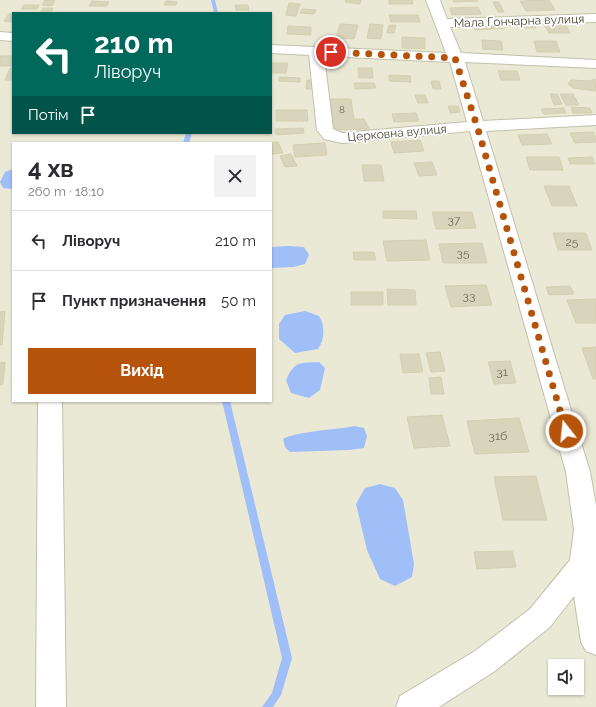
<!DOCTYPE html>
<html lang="uk">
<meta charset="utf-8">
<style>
body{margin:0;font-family:Raleway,sans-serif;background:#f2f2f3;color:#2b2b33;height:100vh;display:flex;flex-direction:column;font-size:15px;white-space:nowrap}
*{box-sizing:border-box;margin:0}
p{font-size:13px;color:#7c7c81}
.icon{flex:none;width:22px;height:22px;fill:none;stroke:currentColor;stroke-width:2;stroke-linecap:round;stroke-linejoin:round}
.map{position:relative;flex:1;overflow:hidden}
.panel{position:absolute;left:12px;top:142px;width:260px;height:260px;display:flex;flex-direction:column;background:#fff;border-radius:0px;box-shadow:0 1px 3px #0004}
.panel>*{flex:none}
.guide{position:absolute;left:12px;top:12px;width:260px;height:122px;border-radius:0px;box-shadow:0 1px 3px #0004;background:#00695c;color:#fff;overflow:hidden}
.fabs{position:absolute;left:548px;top:659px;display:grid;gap:8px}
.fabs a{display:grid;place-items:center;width:36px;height:36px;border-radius:0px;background:#fff;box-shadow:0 1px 3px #0004;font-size:20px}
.pin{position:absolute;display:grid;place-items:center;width:34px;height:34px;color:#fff;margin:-17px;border:2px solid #fff;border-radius:50%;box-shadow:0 1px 4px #0007}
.me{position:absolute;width:44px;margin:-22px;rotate:344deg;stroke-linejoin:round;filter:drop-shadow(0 0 3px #0008)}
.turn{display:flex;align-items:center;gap:14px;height:84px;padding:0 16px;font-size:18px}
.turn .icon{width:52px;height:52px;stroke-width:2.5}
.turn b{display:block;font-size:28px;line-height:34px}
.then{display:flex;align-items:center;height:38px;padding:0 16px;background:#0003;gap:8px;font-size:15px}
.round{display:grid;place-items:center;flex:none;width:42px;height:42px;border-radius:0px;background:#f2f2f3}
.headline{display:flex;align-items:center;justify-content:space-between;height:68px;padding:0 16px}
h1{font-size:24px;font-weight:700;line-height:30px}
.action{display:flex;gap:8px;margin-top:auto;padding:8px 16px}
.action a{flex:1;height:46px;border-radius:0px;background:#b45309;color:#fff;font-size:16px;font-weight:700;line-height:46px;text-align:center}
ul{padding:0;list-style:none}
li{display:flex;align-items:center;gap:12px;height:60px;padding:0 16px;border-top:1px solid #e1e1e2}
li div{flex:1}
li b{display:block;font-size:15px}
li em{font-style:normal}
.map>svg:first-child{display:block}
.residential{fill:#eae9d6;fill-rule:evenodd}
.water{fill:#a0bef8}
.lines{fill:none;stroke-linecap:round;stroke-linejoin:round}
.stream{fill:#a0bef8;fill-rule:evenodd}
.building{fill:#d9d5bd;stroke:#d4cfaf}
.minor-casing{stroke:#c3c0aa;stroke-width:2}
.minor{fill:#fff;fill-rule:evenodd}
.route{stroke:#b45309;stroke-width:7;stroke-dasharray:0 12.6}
.labels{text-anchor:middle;stroke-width:3.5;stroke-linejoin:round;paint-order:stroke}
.far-number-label{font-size:10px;fill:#6e6b58}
.far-street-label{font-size:12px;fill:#4b4836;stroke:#fff}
.number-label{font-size:12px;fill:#6e6b58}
</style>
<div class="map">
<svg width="596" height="707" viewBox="0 0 596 707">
<rect width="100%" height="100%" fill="#f6f5e9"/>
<path class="residential" d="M 0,0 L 596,0 L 596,707 L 0,707 ZM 13,13 L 271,13 L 271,133 L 13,133 ZM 13,143 L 271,143 L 271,401 L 13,401 ZM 555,666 L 577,666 L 577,688 L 555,688 Z"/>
<g class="water">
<polygon points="13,169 13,189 3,188 0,182 5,172"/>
<polygon points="287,246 304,247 309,255 305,264 293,267 271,268 271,247"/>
<path d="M 305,311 L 319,316 C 325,326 325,339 318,349 L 295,353 L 279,339 L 279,324 L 285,315 Z"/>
<path d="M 319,362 L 325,368 L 320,390 L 309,398 L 291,393 L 286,380 C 295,361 299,363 319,362 Z"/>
<path d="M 354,426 L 364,428 L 367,436 L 364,448 L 349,450 L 290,452 L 285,447 L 283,439 C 297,431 336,430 354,426 Z"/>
<polygon points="380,484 395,488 403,500 414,564 412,577 395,586 380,579 367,550 356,504 365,488"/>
</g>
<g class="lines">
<g class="stream">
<polygon points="211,0 215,0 218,13 214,13"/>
<polygon points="186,133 192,133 189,143 183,143"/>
<polygon points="222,401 230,401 292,658 281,695 273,707 262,707 272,693 282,658"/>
</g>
</g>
<g class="building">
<polygon points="45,0 55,0 52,6 42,5"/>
<polygon points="346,0 361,0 360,4 345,2"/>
<polygon points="389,0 412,0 413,4 389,4"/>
<polygon points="453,0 477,0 478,1 454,2"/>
<polygon points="549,0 555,10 526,11 520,1"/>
<polygon points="92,1 109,2 107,6 89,6"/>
<polygon points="166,1 177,2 176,5 164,5"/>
<polygon points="493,2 499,2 504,12 498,12"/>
<polygon points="289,3 300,4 296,16 286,15"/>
<polygon points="24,5 39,5 37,9 21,9"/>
<polygon points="235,5 248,5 249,10 236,10"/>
<polygon points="478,7 481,14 452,15 450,8"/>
<polygon points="43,8 53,8 51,13 40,13"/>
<polygon points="302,9 316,10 314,14 300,13"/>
<polygon points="9,14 13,14 13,22 4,21"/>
<polygon points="389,15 418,15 420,22 391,22"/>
<polygon points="564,22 570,33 549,33 543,23"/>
<polygon points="340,24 358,25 354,39 336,38"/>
<polygon points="370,24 383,25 381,39 367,38"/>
<polygon points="503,24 505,28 475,30 473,26"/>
<polygon points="518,24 534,24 536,28 520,28"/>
<polygon points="389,25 396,25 394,33 387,33"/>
<polygon points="288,26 311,27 311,35 287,34"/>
<polygon points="402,37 425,38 425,49 402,48"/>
<polygon points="482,40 501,41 503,50 483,49"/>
<polygon points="534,41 556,41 560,52 537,52"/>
<rect x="0" y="56" width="13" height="10"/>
<polygon points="271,63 288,63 286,73 271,73"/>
<polygon points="10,68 13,68 13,80 5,80"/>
<polygon points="358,68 372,68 373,78 359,78"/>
<polygon points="498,71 517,71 520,80 501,80"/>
<polygon points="389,75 410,76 411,82 389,81"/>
<polygon points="279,77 300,78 300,82 279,81"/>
<polygon points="595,79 596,91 573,88 568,84 571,80 590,81"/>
<polygon points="307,80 316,80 315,89 306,89"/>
<polygon points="431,81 439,81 441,89 433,89"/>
<polygon points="354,83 374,83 376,88 355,89"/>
<polygon points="550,94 557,94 562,104 554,105"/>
<polygon points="560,94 573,94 579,105 566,105"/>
<polygon points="415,95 425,95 428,103 418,103"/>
<polygon points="330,99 351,99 354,119 364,119 369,129 335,130"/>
<polygon points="448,106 458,106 460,112 450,113"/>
<polygon points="571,107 590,108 592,113 573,113"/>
<polygon points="564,108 566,113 544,114 541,109"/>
<polygon points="276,110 307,110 308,121 276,121"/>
<polygon points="416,113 419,121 394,122 392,114"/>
<polygon points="303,128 304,133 276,135 275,129"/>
<polygon points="593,132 596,138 596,142 575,143 570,133"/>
<polygon points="547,134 552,144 522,145 518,135"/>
<polygon points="420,140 424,151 394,153 391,142"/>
<polygon points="278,142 283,153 271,154 271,143 267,143"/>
<polygon points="325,143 327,155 295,157 293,145"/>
<polygon points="291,154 297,166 285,167 280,156"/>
<polygon points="526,157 559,157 563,170 530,170"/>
<polygon points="592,157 595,164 570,164 568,158"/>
<polygon points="432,162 437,175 419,176 414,163"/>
<polygon points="362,165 381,165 384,181 364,181"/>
<polygon points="544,186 569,186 577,206 552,206"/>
<polygon points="383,211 416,211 417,219 383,218"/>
<polygon points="432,212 472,212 476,228 436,229"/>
<polygon points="553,233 586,233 592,250 558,250"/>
<polygon points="426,240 430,260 387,261 383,241"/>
<polygon points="482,243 487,263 443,263 439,244"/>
<polygon points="353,252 374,252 376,260 354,260"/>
<polygon points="486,285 492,305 451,307 445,286"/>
<polygon points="570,286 574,294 549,295 546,287"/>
<polygon points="387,289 415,290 416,305 388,305"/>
<rect x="351" y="292" width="32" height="13"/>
<polygon points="596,299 596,323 576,323 567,300"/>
<polygon points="5,311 2,345 0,345 0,312"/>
<polygon points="596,347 596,379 593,379 582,348"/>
<polygon points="440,352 445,371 431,372 426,353"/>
<polygon points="400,354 419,354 423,372 403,373"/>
<polygon points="510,361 516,383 494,384 488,362"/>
<polygon points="5,362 3,384 0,385 0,363"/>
<polygon points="441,377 444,394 431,394 429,378"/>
<polygon points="442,415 450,446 414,448 407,417"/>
<polygon points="519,418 529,452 475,454 467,421"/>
<polygon points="536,476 547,520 503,520 494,477"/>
<polygon points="512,551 516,567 477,569 474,552"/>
</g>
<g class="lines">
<g class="minor-casing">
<g id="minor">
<path d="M 426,0 L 440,0 L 447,19 L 596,14 L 596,22 L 450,27 L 461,53 L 596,60 L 596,68 L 465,62 L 483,121 L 596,115 L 596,125 L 486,131 L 590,472 L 596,505 L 596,655 L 586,651 L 581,642 L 574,596 L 550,627 L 495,671 L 439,707 L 396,707 L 400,696 L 475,651 L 530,609 L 570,560 L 574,530 L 566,472 L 470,131 L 342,143 L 324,139 L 317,130 L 309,55 L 271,53 L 271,45 L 446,53 ZM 324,56 L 450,62 L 467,122 L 342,133 L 333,129 Z"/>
<polygon points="0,32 13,33 13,41 0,40"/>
<polygon points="38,401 62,401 66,707 36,707"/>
</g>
</g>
<use href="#minor" class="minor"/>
</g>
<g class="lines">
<polyline class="route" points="331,52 455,58 477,126 566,431"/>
</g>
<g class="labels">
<g class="far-number-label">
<text x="342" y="113">8</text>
</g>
<g class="far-street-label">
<text transform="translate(519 21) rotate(-2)" y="4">Мала Гончарна вулиця</text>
<text transform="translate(397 133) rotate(-5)" y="4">Церковна вулиця</text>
</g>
<g class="number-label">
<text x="454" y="224">37</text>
<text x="572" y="246">25</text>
<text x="463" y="257">35</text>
<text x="469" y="300">33</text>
<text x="502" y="376">31</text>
<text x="498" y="440">31б</text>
</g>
</g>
</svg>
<div class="fabs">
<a><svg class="icon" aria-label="sound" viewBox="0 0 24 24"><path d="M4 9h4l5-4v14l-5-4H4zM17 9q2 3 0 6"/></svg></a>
</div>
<div class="pin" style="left:331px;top:52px;background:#d93025"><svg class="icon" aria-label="arrive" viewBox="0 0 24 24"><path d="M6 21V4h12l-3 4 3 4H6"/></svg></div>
<svg class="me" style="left:566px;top:431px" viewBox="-20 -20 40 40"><circle r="17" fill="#b45309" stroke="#fff" stroke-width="3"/><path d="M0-11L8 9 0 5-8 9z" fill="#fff"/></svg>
<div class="guide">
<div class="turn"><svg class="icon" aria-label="left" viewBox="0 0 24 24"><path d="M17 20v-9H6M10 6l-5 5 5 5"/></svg><div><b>210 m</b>Ліворуч</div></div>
<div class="then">Потім<svg class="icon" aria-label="arrive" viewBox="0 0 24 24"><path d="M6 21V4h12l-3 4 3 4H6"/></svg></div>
</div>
<section class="panel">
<div class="headline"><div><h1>4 хв</h1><p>260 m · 18:10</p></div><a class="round"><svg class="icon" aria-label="close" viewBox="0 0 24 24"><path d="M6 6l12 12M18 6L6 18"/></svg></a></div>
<ul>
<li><svg class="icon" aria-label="left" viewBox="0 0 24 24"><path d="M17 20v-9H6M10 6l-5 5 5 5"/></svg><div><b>Ліворуч</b></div><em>210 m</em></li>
<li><svg class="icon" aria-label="arrive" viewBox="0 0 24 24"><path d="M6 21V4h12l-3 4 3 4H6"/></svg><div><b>Пункт призначення</b></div><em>50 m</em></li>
</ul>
<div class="action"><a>Вихід</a></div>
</section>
</div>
